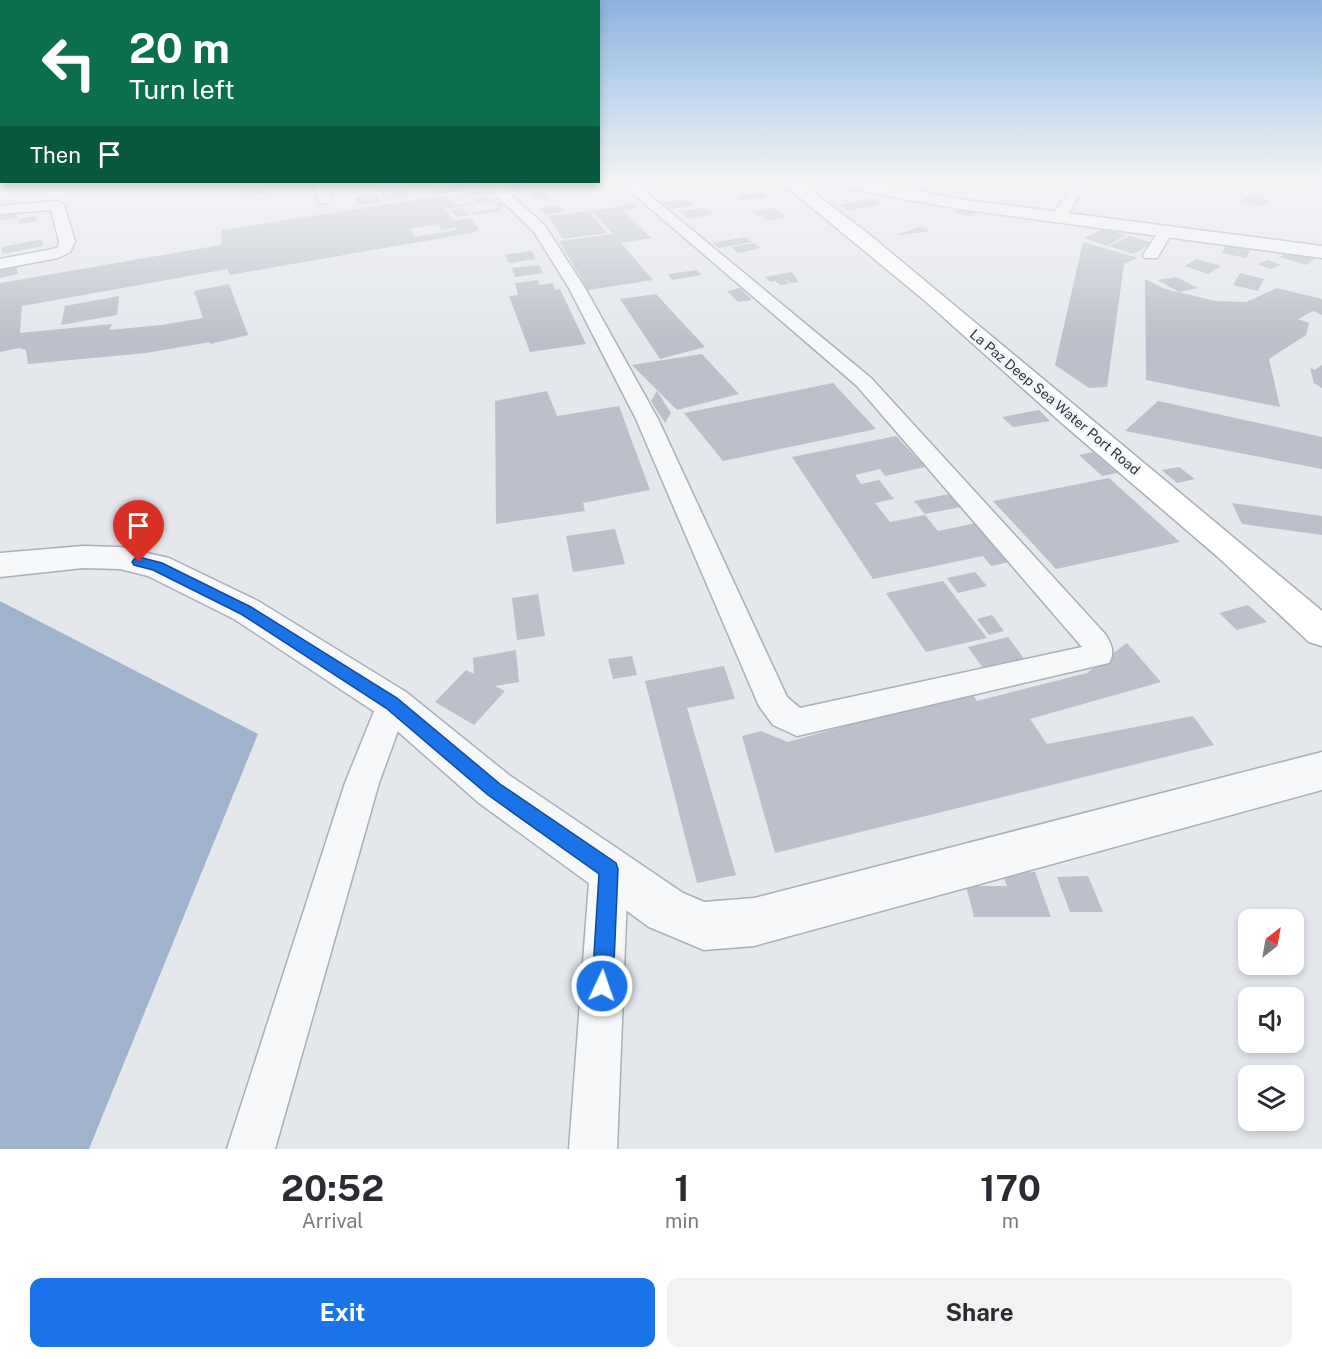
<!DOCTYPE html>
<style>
body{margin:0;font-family:"Public Sans",sans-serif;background:#f2f2f3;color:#2b2b33;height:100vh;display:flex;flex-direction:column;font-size:22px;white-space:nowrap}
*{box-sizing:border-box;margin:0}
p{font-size:20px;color:#7c7c81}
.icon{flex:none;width:33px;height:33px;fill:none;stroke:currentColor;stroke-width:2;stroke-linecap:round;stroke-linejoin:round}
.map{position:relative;height:1149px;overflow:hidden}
.drawer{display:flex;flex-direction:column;background:#fff;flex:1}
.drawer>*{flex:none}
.guide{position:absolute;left:0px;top:0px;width:600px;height:183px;box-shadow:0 3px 9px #0003;background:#0b6e4f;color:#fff;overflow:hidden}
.needle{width:39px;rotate:31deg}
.controls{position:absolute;left:1238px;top:909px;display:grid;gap:12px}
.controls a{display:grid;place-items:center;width:66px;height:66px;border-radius:12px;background:#fff;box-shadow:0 3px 9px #0003;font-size:30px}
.pin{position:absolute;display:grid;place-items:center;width:51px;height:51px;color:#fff;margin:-62px -26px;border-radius:50% 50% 50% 0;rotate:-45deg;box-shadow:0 0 6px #0007}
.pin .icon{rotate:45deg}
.me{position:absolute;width:66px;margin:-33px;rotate:3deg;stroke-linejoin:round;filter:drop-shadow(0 0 4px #0008)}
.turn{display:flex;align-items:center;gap:21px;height:126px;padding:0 30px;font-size:27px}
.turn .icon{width:78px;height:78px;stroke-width:2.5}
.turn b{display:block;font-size:42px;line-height:51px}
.then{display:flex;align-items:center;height:57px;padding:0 30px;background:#0003;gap:12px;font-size:22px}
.eta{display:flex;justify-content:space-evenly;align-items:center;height:102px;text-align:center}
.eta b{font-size:36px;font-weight:700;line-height:42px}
.cta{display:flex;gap:12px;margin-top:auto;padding:12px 30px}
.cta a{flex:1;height:69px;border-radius:12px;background:#1a73e8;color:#fff;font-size:24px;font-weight:700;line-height:69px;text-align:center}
.cta a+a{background:#f2f2f3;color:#2b2b33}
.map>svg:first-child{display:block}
.water{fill:#9fb4cc}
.building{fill:#bbc0ca;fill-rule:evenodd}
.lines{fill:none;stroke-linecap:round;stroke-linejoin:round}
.minor-casing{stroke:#a9aeb7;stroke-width:3}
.tertiary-casing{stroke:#a9aeb7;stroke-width:3}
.secondary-casing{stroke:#a9aeb7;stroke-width:3}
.minor{fill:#f7f8fa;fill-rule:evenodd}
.tertiary{fill:#f7f8fa;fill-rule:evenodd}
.secondary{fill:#fff;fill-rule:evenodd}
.route{fill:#1a73e8;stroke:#114b97;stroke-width:1.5}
.labels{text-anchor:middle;stroke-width:6;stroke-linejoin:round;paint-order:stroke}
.far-street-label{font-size:14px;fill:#2b3445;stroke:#f4f6f9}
</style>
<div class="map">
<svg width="1322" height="1149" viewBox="0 0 1322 1149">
<rect width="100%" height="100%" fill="#e4e7ec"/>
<polygon class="water" points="0,601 258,734 89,1149 0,1149"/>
<g class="building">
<polygon points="647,178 654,178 662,185 649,187 640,179"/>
<polygon points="474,182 477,182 483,189 426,195 424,192 441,190 438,187"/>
<polygon points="527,183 534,189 515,192 508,186"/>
<polygon points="402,186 409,197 385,201 378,190"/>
<polygon points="266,188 265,195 242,196 243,190"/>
<polygon points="486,190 489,194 457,199 453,195"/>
<polygon points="374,191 381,202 359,205 355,197 363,196 361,193"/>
<polygon points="543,191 549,198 535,200 529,193"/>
<polygon points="761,193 767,197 743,200 738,196"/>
<path d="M 448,195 L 457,205 L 476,202 L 473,198 L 486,196 L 489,200 L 497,199 L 499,201 L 449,208 L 443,206 L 454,221 L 470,218 L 480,230 L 471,233 L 229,275 L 228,269 L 22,306 L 20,333 L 112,324 L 109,330 L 161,325 L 203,318 L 194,291 L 229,284 L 248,335 L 210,344 L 210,342 L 146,353 L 28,364 L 26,350 L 19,348 L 0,352 L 0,283 L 221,245 L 222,230 ZM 438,224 L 442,230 L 455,227 L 456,230 L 415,237 L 410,229 Z"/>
<polygon points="1250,195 1270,200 1260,206 1241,201"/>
<polygon points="686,199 694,205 671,209 663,202"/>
<polygon points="872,199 882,204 849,211 839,205"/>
<polygon points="500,202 506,207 500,208 502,211 473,215 472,212 500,208 494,204"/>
<polygon points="633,204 637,208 624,211 651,238 621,243 592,211"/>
<polygon points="557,205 564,212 545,215 539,208"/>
<polygon points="704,207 714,214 689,219 680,212"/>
<polygon points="959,207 977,211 972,217 954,213"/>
<polygon points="463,208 469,215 456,217 450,210"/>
<polygon points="773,208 786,217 768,221 761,217 774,214 759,216 753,211"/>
<polygon points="15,211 18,218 0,221 0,214"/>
<polygon points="589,211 607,233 563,239 548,216"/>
<polygon points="35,216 38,221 20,224 18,219"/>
<polygon points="919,227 931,231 894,236"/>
<polygon points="1104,228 1126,235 1107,246 1084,238"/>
<polygon points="613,234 653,280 588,290 559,241"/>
<polygon points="1130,236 1153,243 1133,254 1109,246"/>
<polygon points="745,237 752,242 719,248 713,243"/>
<polygon points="42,239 43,246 2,254 2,247"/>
<polygon points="1083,242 1138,258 1124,264 1107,387 1089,388 1055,365"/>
<polygon points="754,243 761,248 738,253 731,247"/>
<polygon points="1226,245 1250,250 1246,258 1222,253"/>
<polygon points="532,251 536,259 509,263 505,255"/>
<polygon points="1288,251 1315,258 1307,265 1280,257"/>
<polygon points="1197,259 1221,266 1208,274 1184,266"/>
<polygon points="1268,260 1281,265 1270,269 1257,264"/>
<polygon points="16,265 18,274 0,278 0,268"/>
<polygon points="539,265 543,273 515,277 512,268"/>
<polygon points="697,270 702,275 672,280 668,274"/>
<polygon points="792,272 799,282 791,283 784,279 789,284 780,285 775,281 770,282 765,277"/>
<polygon points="1240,273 1264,279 1258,291 1233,285"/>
<polygon points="1176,277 1198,288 1179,292 1157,280"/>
<polygon points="1145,279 1165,289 1215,301 1246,302 1277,288 1322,299 1322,315 1313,311 1298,319 1309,323 1306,335 1269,359 1280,407 1146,380"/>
<polygon points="538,280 539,285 553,283 555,290 560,289 586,344 530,352 509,296 518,295 515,283"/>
<polygon points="740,288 752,300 738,302 727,291"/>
<polygon points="656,294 705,347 660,359 620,299"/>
<polygon points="119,296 117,315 61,325 65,306"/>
<polygon points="702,354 739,394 677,410 632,365"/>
<polygon points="1322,365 1322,388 1314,383 1310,368 1315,370"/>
<polygon points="833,383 876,429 723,461 684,413"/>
<polygon points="547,391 557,416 619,406 650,490 583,503 585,511 496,524 495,401"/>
<polygon points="657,391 671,413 665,423 651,401"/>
<polygon points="1158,401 1322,437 1322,469 1125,431"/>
<polygon points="1039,410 1050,421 1013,427 1002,417"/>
<polygon points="896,436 925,467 885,476 880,469 855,475 861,484 879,480 894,499 875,503 890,522 925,515 938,531 976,523 1009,562 991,566 983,556 873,579 792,457"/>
<polygon points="1093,452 1117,473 1102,476 1079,455"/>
<polygon points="1179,467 1195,479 1177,483 1162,470"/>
<polygon points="1109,478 1180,542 1056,569 993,501"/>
<polygon points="949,494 961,507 925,514 914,501"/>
<polygon points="1232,503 1322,516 1322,535 1242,524"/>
<polygon points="615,529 625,564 573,572 566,536"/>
<polygon points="975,572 987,586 958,593 947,578"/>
<polygon points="943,581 987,638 926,652 886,593"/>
<polygon points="538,594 545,636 517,640 512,598"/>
<polygon points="1248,605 1267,622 1237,630 1219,613"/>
<polygon points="992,615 1004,631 989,635 977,619"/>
<polygon points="1008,637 1028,664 983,668 968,647"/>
<polygon points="1127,643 1161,682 1030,719 1047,744 1193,716 1214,745 775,853 742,736 761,731 788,742 970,691 977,701 1087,673"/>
<polygon points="516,650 519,682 495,686 505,691 474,725 435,702 466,670 474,674 473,658"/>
<polygon points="632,656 637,675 613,679 608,659"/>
<polygon points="724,666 735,699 687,708 736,875 697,883 645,681"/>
<polygon points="1035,872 1051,917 974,917 966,886 1007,886 1002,873"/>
<polygon points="1088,876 1103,912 1070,912 1057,877"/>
</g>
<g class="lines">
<g class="minor-casing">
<g id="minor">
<path d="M 615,178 L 629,178 L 871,378 L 1106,635 C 1112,646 1115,652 1109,663 L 797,736 L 773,725 L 759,706 L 636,419 L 569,288 L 534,232 L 488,187 L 486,184 L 488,182 L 514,182 L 513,185 L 503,187 L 545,226 L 585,288 L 658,419 L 787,697 L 800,708 L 1082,647 L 857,386 Z"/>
<polygon points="313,182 328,182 326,185 331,200 329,203 319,203"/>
<polygon points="1076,185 1083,189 1066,217 1064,220 1054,220 1052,217 1071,186"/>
<polygon points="57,201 64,205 75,241 70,252 58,258 0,269 0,259 53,249 58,247 59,241 51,210 0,214 0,206"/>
<polygon points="1166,227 1173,231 1159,255 1157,258 1145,258 1143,255 1161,228"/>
<polygon points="392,690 403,694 408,703 379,783 275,1149 227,1149 345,783 381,694"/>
<polygon points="609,850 622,856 628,869 617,1149 569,1149 590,869 596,856"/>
</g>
</g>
<g class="tertiary-casing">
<g id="tertiary">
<polygon points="811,178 846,178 959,199 1322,246 1322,258 959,209 819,183"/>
<polygon points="83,546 120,547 169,558 258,601 406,692 509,775 683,893 704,902 754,898 1322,752 1322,790 754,946 704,950 649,927 479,803 378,714 234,619 148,576 120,569 83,568 0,577 0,553"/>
</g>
</g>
<g class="secondary-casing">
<polygon id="secondary" points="776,178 794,178 865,231 1322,611 1322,646 1309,642 1219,558 1064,425 924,300"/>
</g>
<use href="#minor" class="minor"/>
<use href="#tertiary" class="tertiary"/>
<use href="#secondary" class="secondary"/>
</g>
<linearGradient id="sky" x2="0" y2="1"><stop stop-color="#8bb4dd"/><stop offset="0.53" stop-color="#f3f4f6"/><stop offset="1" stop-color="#f3f4f6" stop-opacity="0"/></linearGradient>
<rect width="1322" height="339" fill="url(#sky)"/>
<polygon class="route" points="139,557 162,563 251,607 397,698 500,784 616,863 618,869 613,986 610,993 602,996 595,993 592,986 599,874 488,795 386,708 241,614 153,570 134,565 132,562 134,559"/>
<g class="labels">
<g class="far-street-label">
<text transform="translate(1055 402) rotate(40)" y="5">La Paz Deep Sea Water Port Road</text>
</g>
</g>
</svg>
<div class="controls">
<a><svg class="needle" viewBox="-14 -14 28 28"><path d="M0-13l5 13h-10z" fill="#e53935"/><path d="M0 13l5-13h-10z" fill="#7c7c81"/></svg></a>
<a><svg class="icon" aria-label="sound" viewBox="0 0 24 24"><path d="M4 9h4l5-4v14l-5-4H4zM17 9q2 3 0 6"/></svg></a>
<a><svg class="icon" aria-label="layers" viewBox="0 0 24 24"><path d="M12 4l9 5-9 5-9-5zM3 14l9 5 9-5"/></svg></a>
</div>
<div class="pin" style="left:139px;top:562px;background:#d93025"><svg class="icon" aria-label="arrive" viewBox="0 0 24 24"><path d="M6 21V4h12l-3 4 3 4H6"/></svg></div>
<svg class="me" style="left:602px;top:986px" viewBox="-20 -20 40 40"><circle r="17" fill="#1a73e8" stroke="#fff" stroke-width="3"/><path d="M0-11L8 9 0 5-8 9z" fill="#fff"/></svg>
<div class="guide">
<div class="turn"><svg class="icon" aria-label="left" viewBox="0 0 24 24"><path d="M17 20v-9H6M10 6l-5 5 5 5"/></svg><div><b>20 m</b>Turn left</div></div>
<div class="then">Then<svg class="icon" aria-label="arrive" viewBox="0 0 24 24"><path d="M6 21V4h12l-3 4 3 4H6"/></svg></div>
</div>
</div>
<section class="drawer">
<div class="eta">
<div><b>20:52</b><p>Arrival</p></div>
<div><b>1</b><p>min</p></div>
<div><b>170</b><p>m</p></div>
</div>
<div class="cta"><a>Exit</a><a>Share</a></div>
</section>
